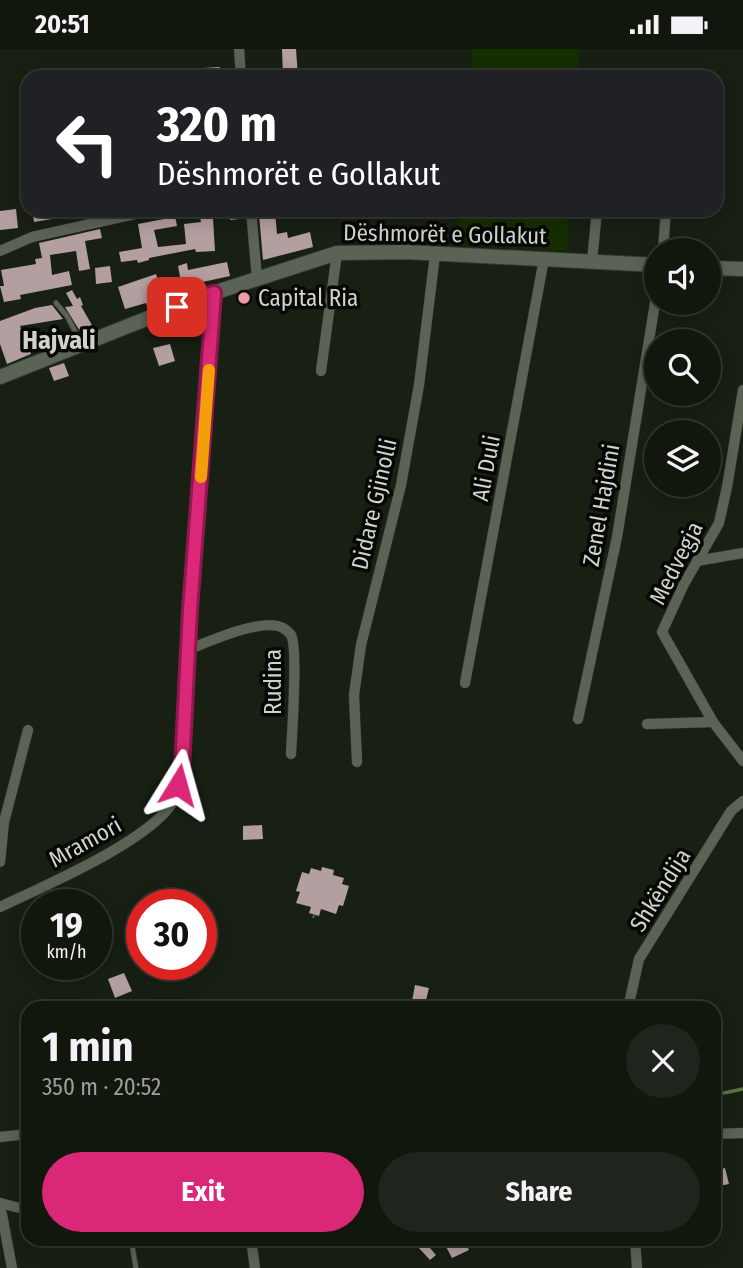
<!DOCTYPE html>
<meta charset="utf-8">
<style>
body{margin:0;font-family:"Fira Sans Condensed",sans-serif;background:#1f241c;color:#f1f3f6;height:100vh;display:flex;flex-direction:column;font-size:26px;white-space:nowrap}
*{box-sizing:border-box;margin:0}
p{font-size:23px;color:#9c9f9e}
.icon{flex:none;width:38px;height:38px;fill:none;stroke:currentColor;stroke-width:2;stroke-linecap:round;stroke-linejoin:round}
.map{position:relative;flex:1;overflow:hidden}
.side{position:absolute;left:21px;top:952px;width:700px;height:245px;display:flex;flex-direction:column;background:#12170e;border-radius:21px;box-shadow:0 4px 18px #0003,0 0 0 2px #31362e}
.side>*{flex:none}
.guide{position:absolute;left:21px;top:21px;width:702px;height:147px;border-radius:21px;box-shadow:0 4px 18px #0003,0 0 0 2px #31362e;background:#202124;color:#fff;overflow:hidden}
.tools{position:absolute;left:644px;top:189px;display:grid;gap:14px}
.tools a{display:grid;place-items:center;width:77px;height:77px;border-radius:50%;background:#12170e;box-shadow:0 4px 18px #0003,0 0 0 2px #31362e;font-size:35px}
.speed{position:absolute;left:21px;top:840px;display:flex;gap:14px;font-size:35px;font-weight:700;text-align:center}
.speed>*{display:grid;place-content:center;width:91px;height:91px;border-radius:50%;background:#12170e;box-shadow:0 4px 18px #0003,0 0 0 2px #31362e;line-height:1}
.speed small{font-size:18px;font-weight:400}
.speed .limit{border:10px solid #d22;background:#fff;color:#111}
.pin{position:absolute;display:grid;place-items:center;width:60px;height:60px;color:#fff;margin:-30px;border-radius:14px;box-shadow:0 4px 10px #0006}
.me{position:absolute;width:77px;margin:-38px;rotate:8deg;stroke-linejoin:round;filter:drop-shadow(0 0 5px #0008)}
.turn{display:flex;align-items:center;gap:24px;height:147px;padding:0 21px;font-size:32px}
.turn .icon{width:91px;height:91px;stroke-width:2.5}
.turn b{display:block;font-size:49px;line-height:60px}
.round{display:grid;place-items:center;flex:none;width:74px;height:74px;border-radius:37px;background:#1f241c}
.overview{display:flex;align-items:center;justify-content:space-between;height:119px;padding:0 21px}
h1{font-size:42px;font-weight:700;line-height:52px}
.primary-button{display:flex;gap:14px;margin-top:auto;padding:14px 21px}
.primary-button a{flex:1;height:80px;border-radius:42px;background:#db2777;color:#fff;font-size:28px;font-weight:700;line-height:80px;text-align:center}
.primary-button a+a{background:#1f241c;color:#f1f3f6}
.status{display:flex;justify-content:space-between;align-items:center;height:49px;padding:0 35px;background:#12170e;direction:ltr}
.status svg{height:19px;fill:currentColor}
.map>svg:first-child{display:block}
.green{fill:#152e00}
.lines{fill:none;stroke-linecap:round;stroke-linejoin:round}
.stream{stroke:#59743d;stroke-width:3.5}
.building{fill:#b39ea0}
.lane-casing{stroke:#343a32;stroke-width:6}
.street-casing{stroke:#343a32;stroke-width:11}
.secondary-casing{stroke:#343a32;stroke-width:16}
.path{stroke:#575e53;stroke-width:2;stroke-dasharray:5 5;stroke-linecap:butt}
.lane{stroke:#5b6355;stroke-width:4.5}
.street{stroke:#5b6355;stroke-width:10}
.secondary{stroke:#5b6355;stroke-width:14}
.route-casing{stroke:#8e194d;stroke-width:18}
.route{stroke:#db2777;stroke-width:12}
.slow{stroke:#f59e0b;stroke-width:12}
.poi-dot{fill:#f49aa6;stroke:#050804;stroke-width:2.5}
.labels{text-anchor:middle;stroke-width:7;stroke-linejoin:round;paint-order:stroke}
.street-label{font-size:23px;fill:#ced4cb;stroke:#050804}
.poi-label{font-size:23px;fill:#ced4cb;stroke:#050804;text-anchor:start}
.quarter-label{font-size:26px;font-weight:bold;fill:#ced4cb;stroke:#050804}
</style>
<div class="status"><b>20:51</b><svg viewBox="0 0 49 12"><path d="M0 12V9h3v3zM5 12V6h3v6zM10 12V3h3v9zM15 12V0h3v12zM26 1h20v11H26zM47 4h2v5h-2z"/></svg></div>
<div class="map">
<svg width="743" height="1219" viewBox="0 0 743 1219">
<rect width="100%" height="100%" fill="#181f13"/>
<g class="green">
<polygon points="473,0 580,0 578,28 470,28"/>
<polygon points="459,161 570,161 567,202 456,195"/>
</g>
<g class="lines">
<polyline class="stream" points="714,1046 743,1040"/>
</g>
<g class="building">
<polygon points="282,0 296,0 298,28 283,28"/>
<polygon points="220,18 221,28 204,28 203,19"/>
<polygon points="16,160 18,179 0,181 0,162"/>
<polygon points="32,161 50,161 52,170 34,173"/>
<polygon points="199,161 238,161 239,170 230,171 230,167 213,169 215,202 196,203 195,200 149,209 149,211 138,214 137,211 121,213 119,203 142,199 138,175 164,170 162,164 174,162 177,177 154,181 158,198 186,195 184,175 201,173"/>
<polygon points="294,161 308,161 308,169 295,170"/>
<polygon points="275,163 277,185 287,183 288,189 310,183 313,198 263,211 259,165"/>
<polygon points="100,180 102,189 85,192 90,220 79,222 76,202 50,206 52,226 69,222 72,236 20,246 21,250 4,253 0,237 4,237 1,221 36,215 35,210 42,209 39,194"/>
<polygon points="227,213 230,227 198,234 200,238 194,241 188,242 187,238 182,239 178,217 187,214 188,221"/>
<polygon points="110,217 112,233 96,235 95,219"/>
<polygon points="156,225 162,244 160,245 162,252 147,257 146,254 125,260 118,238"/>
<polygon points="72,241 77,250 80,248 83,256 81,257 93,278 81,284 65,258 73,257 66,244"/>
<polygon points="52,256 63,270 20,277 31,305 7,315 0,295 0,272 35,259"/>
<polygon points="170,295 175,312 159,317 153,299"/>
<polygon points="64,314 69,327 54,332 49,319"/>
<polygon points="262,776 263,790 243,791 243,777"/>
<polygon points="322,818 334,821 333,826 344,829 342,835 349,837 343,857 339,856 336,865 321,860 319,867 309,864 311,858 296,854 300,843 296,842 302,823 309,825 311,819 321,822"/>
<polygon points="124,924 132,942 115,949 108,930"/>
<polygon points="415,936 429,939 425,955 412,952"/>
<polygon points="725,1119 729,1135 714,1138 714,1122"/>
<polygon points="448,1190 463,1190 469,1201 452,1209 443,1192"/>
<polygon points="423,1191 436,1206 430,1211 417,1197"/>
</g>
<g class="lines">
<g class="lane-casing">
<g id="lane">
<polyline points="56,254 67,267 81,294"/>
<polyline points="131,1190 136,1219"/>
</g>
</g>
<g class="street-casing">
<g id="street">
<polyline points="239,0 241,28"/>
<polyline points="251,161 257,230"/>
<polyline points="663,201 666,161"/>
<polyline points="0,202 32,188 153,161"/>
<polyline points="592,213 597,161"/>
<polyline points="321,322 337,204"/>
<polyline points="743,341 727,438 719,474 684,535 662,583 713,673 743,712"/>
<polyline points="697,512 743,504"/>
<path d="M 190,600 C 210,592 263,568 283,579 C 285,580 290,584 291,586 C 298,598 292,685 291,705"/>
<polyline points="465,634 544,210"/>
<polyline points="578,670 617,488 656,248"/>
<polyline points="647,675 713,673"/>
<polyline points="357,713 354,646 361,596 401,436 419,336 435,206"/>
<polyline points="0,813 4,773 28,681"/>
<path d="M 0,858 C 44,837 148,793 173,753 C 186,733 184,676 185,652 C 187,621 190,591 190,560 L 214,244"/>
<polyline points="628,959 639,910 731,762 743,752"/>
<polyline points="714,1085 743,1084"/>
<polyline points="0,1088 28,1085"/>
<polyline points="0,1154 28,1161"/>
<polyline points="0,1155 12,1219"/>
<polyline points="251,1190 255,1219"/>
<polyline points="635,1190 637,1219"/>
</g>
</g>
<g class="secondary-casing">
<g id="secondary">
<polyline points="709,219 743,220"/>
<polyline points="0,328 201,248 337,204 406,203 656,216"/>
</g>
</g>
<polyline class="path" points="313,869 314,866"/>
<use href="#lane" class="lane"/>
<use href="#street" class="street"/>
<use href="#secondary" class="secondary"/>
</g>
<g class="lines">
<g class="route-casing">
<polyline id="route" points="177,258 214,244 190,561 182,720 178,736"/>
</g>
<use href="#route" class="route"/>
<polyline class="slow" points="201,428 209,321"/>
</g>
<circle class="poi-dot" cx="244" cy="249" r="7"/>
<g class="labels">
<g class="street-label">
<text transform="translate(445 185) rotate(1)" y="8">Dëshmorët e Gollakut</text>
<text transform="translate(486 419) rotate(-79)" y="8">Ali Duli</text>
<text transform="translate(374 455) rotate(-77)" y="8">Didare Gjinolli</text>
<text transform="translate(601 456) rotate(-80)" y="8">Zenel Hajdini</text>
<text transform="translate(676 514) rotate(-63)" y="8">Medvegja</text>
<text transform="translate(273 633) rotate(-90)" y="8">Rudina</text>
<text transform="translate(85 793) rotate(-29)" y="8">Mramori</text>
<text transform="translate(660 841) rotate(-58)" y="8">Shkëndija</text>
</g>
<g class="poi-label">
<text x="258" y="257">Capital Ria</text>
</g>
<g class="quarter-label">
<text x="59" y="300">Hajvali</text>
</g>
</g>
</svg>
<div class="tools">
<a><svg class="icon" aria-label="sound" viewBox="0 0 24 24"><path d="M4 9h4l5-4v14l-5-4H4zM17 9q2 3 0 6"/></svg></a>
<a><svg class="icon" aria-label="search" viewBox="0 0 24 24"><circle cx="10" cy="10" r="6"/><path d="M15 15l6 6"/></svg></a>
<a><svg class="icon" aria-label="layers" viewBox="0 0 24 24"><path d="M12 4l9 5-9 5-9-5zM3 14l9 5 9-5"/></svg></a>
</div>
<div class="speed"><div>19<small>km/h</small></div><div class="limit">30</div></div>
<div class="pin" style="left:177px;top:258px;background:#d93025"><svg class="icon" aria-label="arrive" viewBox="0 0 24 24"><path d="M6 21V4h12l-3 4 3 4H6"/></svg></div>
<svg class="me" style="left:178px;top:736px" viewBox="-20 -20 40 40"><path d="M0-17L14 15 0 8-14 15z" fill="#db2777" stroke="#fff" stroke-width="4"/></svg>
<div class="guide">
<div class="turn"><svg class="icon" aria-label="left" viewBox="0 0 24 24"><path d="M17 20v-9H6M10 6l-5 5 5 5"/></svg><div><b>320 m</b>Dëshmorët e Gollakut</div></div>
</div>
<section class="side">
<div class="overview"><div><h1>1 min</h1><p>350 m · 20:52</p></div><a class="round"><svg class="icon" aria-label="close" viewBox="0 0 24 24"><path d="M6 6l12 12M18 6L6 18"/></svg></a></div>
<div class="primary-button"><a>Exit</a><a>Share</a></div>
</section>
</div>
